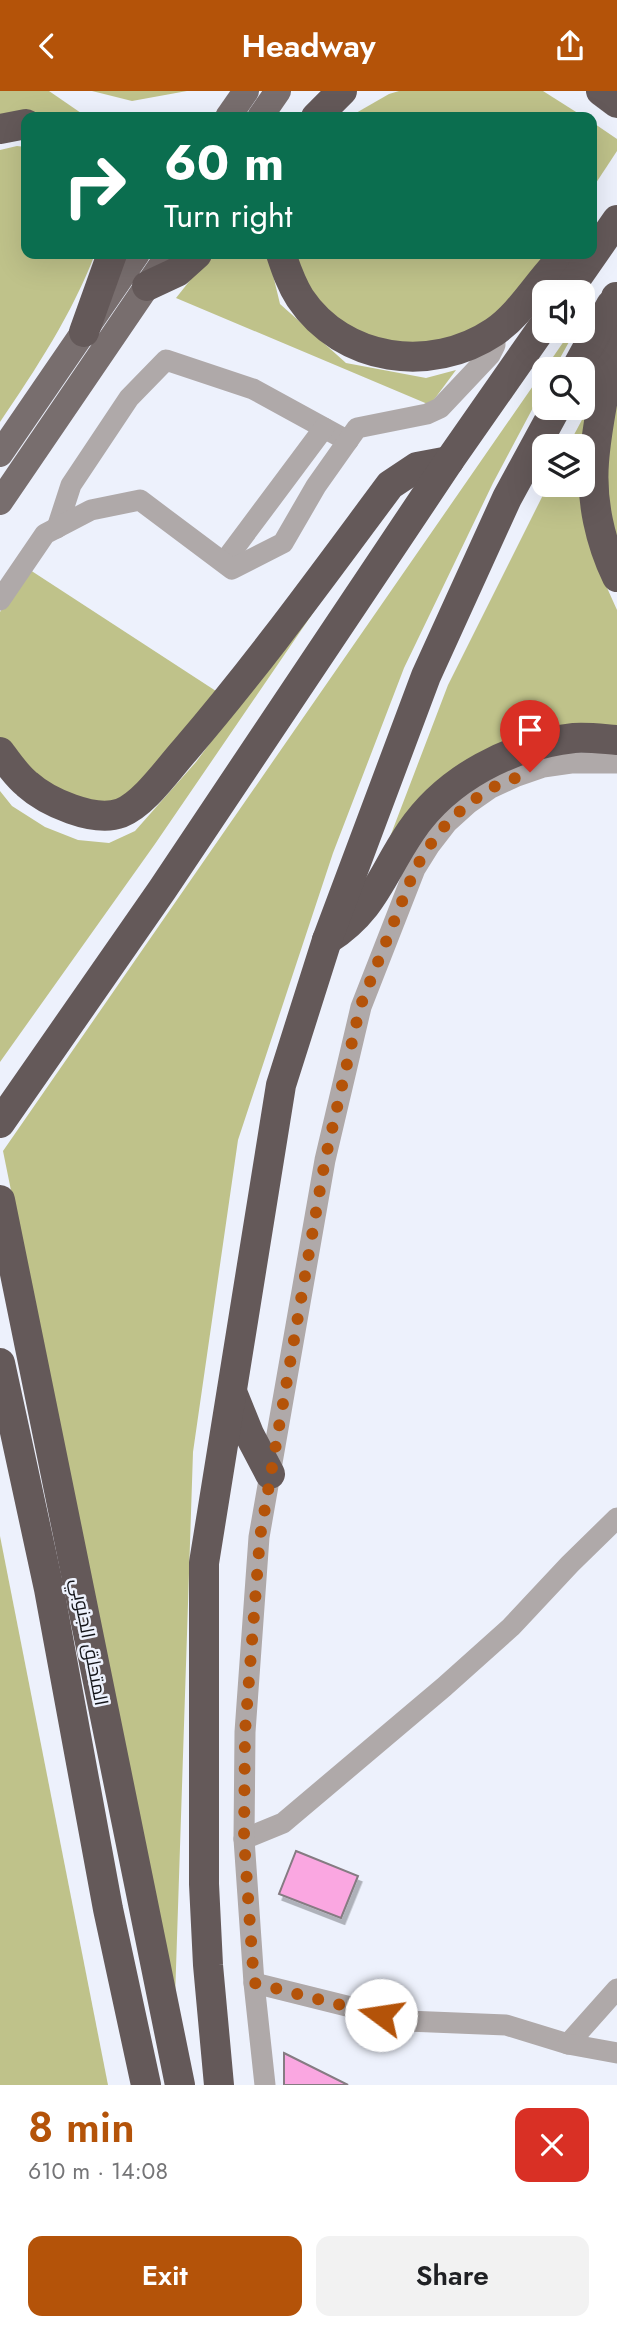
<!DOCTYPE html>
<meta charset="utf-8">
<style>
body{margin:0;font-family:Jost,Cairo,sans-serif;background:#f2f2f2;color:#202124;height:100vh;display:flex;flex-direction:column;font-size:26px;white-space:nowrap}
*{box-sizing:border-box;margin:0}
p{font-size:23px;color:#757577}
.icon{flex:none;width:38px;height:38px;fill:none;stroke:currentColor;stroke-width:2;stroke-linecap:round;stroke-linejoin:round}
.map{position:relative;height:1994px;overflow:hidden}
.drawer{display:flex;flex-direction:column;background:#fff;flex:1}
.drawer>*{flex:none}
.banner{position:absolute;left:21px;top:21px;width:576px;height:147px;border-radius:14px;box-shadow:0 7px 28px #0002;background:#0b6e4f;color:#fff;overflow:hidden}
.fabs{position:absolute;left:532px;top:189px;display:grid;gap:14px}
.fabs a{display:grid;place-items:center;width:63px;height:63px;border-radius:14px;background:#fff;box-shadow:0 7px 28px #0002;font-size:35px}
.pin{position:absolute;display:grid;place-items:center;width:60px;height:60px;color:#fff;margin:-72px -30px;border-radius:50% 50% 50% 0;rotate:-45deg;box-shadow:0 0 7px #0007}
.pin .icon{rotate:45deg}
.me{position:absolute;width:77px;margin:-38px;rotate:284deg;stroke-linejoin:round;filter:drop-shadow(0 0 5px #0008)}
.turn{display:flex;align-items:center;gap:24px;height:147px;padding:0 28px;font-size:32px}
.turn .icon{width:91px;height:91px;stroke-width:2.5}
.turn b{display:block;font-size:49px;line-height:60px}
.round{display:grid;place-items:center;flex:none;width:74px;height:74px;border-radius:14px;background:#f2f2f2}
.head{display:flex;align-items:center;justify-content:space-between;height:119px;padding:0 28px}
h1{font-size:42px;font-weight:600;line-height:52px;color:#b45309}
.action{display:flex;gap:14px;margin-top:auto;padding:14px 28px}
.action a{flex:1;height:80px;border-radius:14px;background:#b45309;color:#fff;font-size:28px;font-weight:600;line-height:80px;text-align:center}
.action a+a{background:#f2f2f2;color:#202124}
header{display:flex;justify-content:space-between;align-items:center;height:91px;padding:0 28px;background:#b45309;color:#fff;font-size:32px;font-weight:600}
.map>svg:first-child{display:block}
.green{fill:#bfc28a}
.building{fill:#faa7e1;stroke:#857b82;stroke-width:2;filter:url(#shadow)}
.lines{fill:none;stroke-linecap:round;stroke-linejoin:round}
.minor{stroke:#afa9a9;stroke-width:21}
.major{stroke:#786e6e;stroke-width:26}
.highway{stroke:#645959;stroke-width:30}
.route{stroke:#b45309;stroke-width:12;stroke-dasharray:0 21.6}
.labels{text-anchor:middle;stroke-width:5;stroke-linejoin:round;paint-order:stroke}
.street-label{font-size:19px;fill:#131418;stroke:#edf1fc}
</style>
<header><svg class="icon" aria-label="back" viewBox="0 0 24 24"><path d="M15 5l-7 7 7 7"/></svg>Headway<svg class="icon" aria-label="share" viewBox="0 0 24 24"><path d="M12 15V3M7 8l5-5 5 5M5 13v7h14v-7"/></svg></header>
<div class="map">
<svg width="617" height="1994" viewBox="0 0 617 1994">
<defs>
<filter id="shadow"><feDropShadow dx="3.5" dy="6" stdDeviation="0" flood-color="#0004"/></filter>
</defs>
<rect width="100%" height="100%" fill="#edf1fc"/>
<g class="green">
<polygon points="0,0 49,0 81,22 95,26 26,26 0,37"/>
<polygon points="92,0 187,0 132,10"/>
<polygon points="399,0 543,0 584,26 349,26 389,3"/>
<polygon points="592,31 617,48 617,60 592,98"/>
<path d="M 17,55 L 26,56 L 26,163 L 95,163 C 72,223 36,278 0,331 L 0,59 Z"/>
<polygon points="211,163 268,163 280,213 346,272 426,287 456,279 430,314 176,207"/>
<polygon points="293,163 547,163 497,236 427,262 355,252 304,202"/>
<polygon points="571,240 575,240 554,278 544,278 544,296 493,392 404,577 333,762 238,1049 193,1361 175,1908 3,1060"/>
<polygon points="617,299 617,455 605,413 603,370"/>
<polygon points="592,310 595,470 617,519 617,649 578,647 385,759 448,594 548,394 583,394 583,355 568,355"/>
<polygon points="27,477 219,602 124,714 84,724 0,652 0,521"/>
<polygon points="328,500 155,753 0,971 0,700 12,715 45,736 78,749 109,752 135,740 196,671 253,594"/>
<polygon points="0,1445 108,1994 0,1994"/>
</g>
<g class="building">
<polygon points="296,1760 358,1785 341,1827 279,1803"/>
<polygon points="284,1962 348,1994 284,1994"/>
</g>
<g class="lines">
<g class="minor">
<polyline points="57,437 71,394 129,307 166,269 253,298 348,350"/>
<polyline points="224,471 324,337"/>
<polyline points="0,509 45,443 91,419 140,409 232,478 283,452 316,395 357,337 427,323 440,317 490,264 495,254 495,240"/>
<polyline points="244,1748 283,1732 444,1596 511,1536 570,1473 617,1427"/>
<polyline points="254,1892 407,1930 506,1934 568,1953 617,1898"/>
<polyline points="568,1953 617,1962"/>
<polyline points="265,1994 254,1892 244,1748 245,1641 259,1446 325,1069 361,916 415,778 430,754 447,732 468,713 491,697 517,685 543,676 571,672 617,672"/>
</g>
<g class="major">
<polyline points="228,26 246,0"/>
<polyline points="260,26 278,0"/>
<polyline points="0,363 137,163"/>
<polyline points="0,411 169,163"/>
</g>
<g class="highway">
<polyline points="601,0 617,12"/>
<polyline points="316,26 342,0"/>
<polyline points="0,38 26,33"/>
<path d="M 281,163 C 286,178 291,193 300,207 C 343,271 431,283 494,241 C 523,221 540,187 566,163"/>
<polyline points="147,195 177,181 197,163"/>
<polyline points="567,201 617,129"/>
<path d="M 616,206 C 616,262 598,315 594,371 C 591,410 600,451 617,486"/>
<polyline points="84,241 112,163"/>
<polyline points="576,278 611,214"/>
<path d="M 0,661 C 8,672 16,684 27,693 C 47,711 94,732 121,722 C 144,713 168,678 185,659 C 258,574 323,484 390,394 L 417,376 L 449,370"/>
<path d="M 327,849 C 375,818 381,784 411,740 C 447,687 511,654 574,647 C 588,646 603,648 617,649"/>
<polyline points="0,1032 162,799 449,370 544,234"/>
<polyline points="0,1109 180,1994"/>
<polyline points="0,1272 49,1498 108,1818 146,1994"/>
<polyline points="232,1301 249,1343 270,1383"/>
<polyline points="219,1994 208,1874 204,1793 204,1472 281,994 327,849 426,585 507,407 556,317"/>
</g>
</g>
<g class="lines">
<polyline class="route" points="381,1924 254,1892 244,1748 245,1641 260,1446 325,1069 360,916 415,778 430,754 447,732 468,713 491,697 530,681"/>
</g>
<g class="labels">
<g class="street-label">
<text transform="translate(90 1551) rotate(79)" y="7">المتحلق الجنوبي</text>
</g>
</g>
</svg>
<div class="fabs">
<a><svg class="icon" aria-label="sound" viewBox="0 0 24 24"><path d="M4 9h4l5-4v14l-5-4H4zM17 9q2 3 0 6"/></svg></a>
<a><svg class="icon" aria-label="search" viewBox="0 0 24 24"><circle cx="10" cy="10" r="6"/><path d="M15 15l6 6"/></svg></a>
<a><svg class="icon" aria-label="layers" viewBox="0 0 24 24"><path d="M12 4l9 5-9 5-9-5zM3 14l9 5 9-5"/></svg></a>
</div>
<div class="pin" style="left:530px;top:681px;background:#d93025"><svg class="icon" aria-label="arrive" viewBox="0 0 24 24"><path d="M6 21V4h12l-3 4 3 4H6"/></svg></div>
<svg class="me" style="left:381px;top:1924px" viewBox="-20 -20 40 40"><circle r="19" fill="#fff"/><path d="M0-13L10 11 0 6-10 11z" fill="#b45309"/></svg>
<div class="banner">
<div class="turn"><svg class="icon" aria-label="right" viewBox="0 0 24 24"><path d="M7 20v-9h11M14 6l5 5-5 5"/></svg><div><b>60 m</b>Turn right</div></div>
</div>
</div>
<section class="drawer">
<div class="head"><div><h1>8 min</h1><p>610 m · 14:08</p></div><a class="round" style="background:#d93025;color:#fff"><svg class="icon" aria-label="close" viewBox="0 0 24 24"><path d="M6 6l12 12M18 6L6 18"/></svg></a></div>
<div class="action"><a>Exit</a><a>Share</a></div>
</section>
